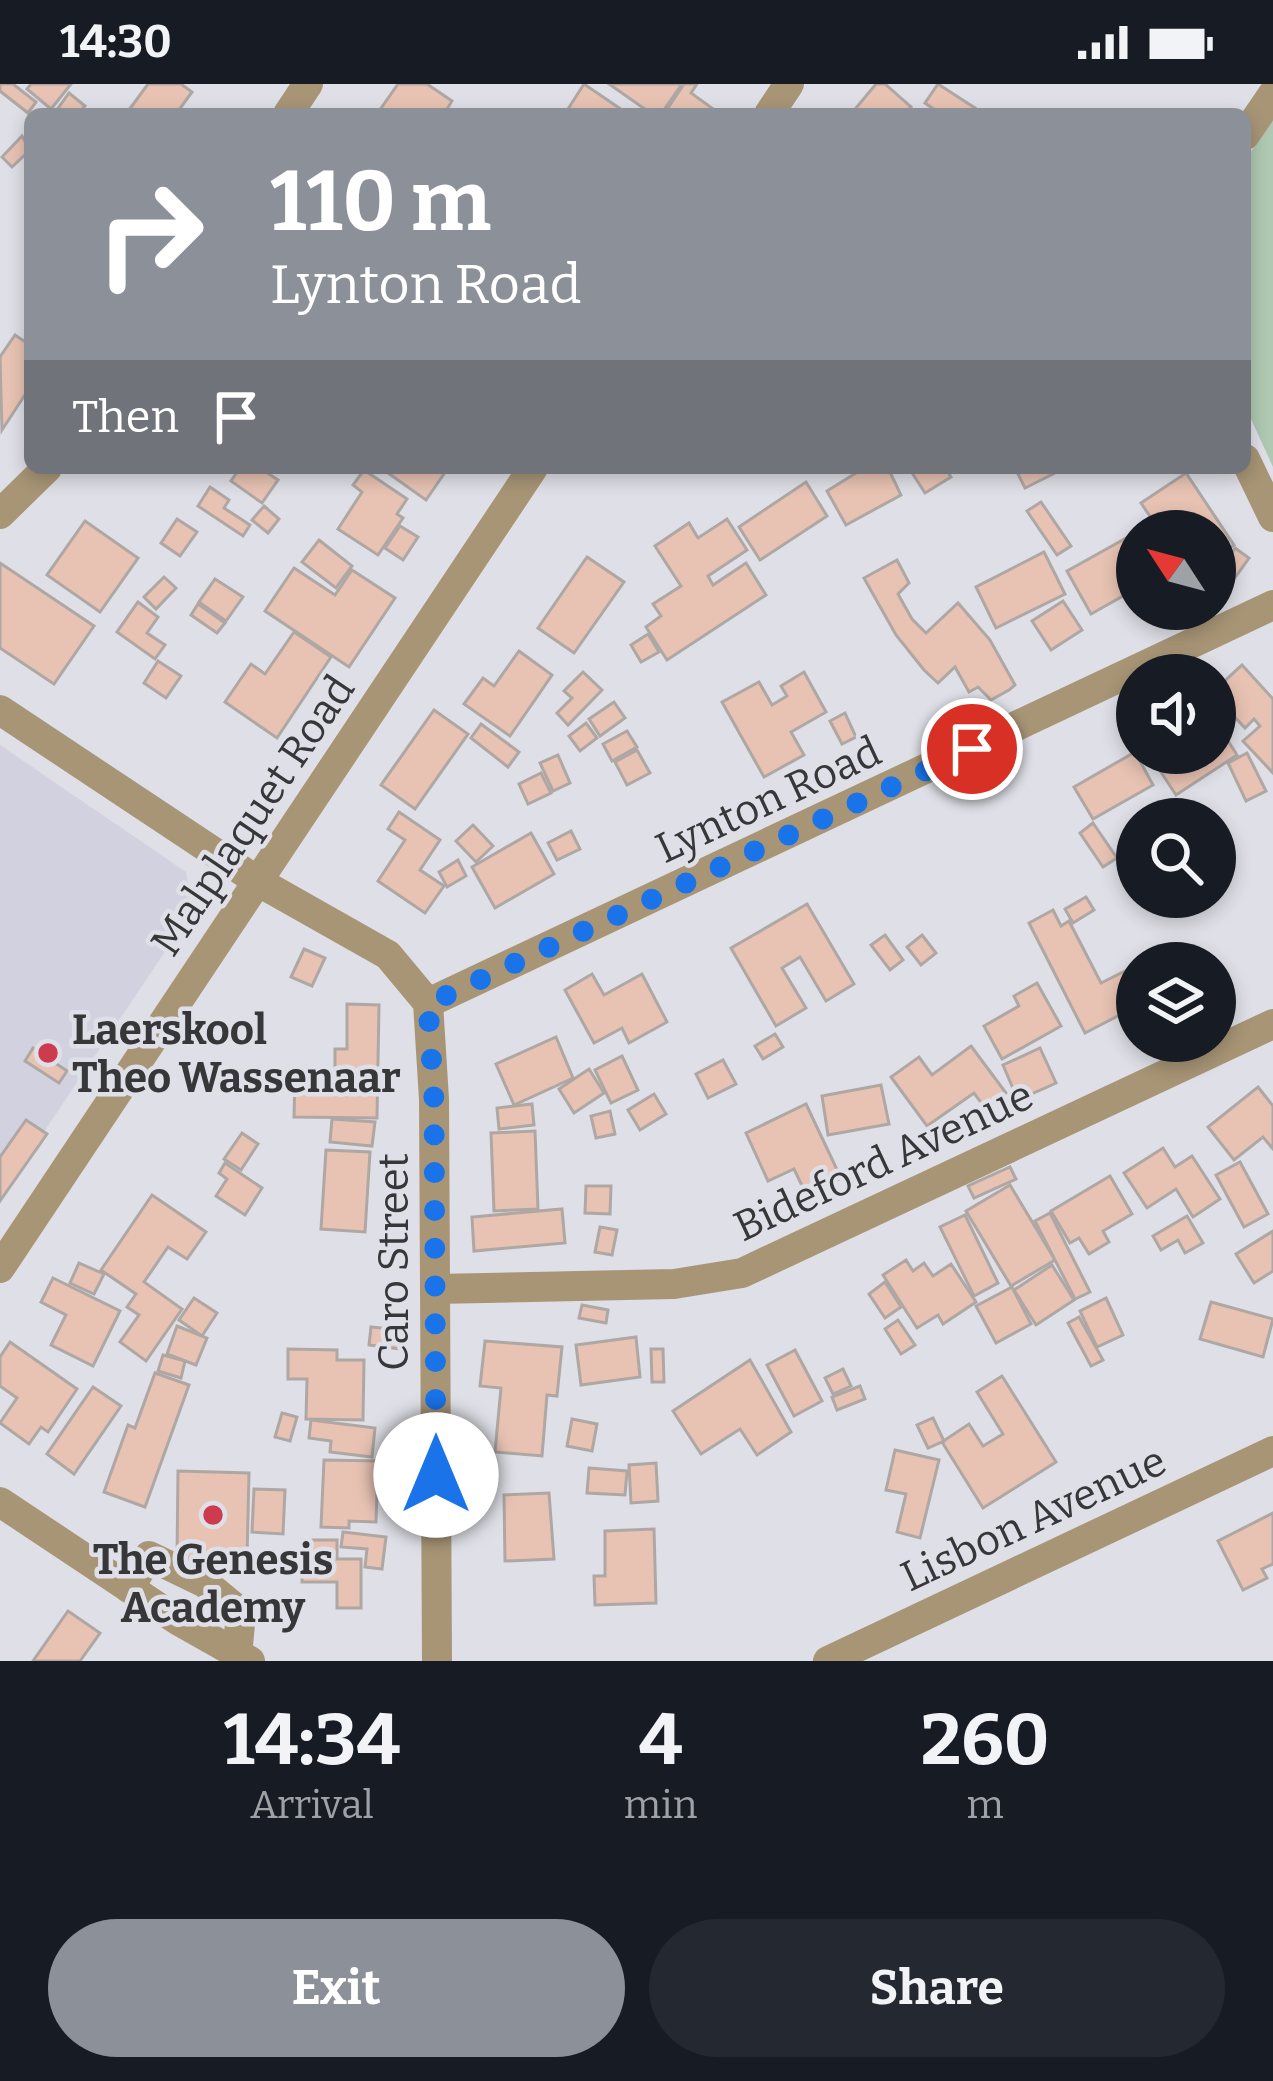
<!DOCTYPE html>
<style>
body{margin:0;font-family:Bitter,serif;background:#242831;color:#f1f3f6;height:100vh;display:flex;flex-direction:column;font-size:45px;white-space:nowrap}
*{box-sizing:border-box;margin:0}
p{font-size:39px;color:#9ea1a6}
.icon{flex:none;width:66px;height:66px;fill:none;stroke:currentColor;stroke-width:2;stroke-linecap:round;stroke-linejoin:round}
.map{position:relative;height:1577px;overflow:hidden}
.drawer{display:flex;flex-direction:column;background:#171b24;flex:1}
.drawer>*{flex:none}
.banner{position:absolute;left:24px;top:24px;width:1227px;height:366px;border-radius:18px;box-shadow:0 6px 18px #0003;background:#8c9099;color:#fff;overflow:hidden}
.needle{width:78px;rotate:306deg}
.buttons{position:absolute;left:1116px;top:426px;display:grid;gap:24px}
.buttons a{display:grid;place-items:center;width:120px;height:120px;border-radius:50%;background:#171b24;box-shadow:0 6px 18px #0003;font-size:60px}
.pin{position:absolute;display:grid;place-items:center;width:102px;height:102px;color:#fff;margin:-51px;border:6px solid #fff;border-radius:50%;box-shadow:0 3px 12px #0007}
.me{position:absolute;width:132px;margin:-66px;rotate:0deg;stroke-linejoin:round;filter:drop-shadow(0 0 9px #0008)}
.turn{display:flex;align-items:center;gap:42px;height:252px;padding:0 48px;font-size:54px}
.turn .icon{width:156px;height:156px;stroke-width:2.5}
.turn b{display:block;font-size:84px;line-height:102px}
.then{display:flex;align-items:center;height:114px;padding:0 48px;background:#0003;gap:24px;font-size:45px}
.eta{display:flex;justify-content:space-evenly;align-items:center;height:204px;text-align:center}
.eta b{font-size:72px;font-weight:700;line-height:84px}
.cta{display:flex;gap:24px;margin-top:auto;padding:24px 48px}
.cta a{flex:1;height:138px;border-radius:72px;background:#8c9099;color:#fff;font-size:48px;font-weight:700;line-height:138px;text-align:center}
.cta a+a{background:#242831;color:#f1f3f6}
.status{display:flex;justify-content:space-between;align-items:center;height:84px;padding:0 60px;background:#171b24;direction:ltr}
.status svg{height:33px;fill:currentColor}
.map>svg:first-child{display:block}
.built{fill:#d2d1e0}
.green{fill:#aec8b1}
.building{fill:#e8c3b3;stroke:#afa7a4;stroke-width:3}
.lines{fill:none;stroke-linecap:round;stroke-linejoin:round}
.minor{stroke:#a89576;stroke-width:30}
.route{stroke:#1a73e8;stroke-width:21;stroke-dasharray:0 37.8}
.poi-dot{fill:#cc3c4e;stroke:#dfdfe7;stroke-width:4.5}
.labels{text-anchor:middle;stroke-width:9;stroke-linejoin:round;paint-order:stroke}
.street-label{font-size:42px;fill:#373639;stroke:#dfdfe7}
.poi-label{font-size:42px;font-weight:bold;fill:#373639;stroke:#dfdfe7;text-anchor:start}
</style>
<div class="status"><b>14:30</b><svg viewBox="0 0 49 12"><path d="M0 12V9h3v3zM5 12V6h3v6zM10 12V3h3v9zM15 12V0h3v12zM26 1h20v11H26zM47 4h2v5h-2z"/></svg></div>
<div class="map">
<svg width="1273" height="1577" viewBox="0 0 1273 1577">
<rect width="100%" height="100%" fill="#dfdfe7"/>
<polygon class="built" points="0,661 186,788 193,826 0,1113"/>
<polygon class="green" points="1273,36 1273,383 1245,322 1245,76"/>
<g class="building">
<polygon points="0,0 13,0 36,18 28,29 0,7"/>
<polygon points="31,0 71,0 51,25 27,5"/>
<polygon points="148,0 181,0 192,8 176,30 126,30"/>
<polygon points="398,0 427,0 452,17 444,30 377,30"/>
<polygon points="584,0 628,30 575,30 568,25"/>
<polygon points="609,0 682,0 661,30 652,30"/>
<polygon points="684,0 697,0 691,9 720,30 664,30"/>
<polygon points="876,0 885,0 911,23 905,30 851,30"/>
<polygon points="938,0 975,24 971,30 941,30 925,19"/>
<polygon points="69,9 85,22 78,30 54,30"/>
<polygon points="22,52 30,66 12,83 2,73"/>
<polygon points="15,251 30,261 30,303 2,346 0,273"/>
<polygon points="240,384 260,384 278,396 262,419 231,397"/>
<polygon points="381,384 448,384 426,416"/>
<polygon points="864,384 888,384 901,411 846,441 827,407"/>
<polygon points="909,384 952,384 947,387 951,393 925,409"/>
<polygon points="1015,384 1065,384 1025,404"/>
<polygon points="364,386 407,415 397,430 403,434 378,471 338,445 362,408 353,401"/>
<polygon points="1186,389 1234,461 1215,474 1215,447 1160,447 1141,419"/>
<polygon points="806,398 827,432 760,476 739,443"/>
<polygon points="210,403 229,416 224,424 250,441 243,452 198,422"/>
<polygon points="1041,418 1071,462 1057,471 1027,427"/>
<polygon points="264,422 279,435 268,449 252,436"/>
<polygon points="177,435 197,448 180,472 161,459"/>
<polygon points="727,435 747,466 708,492 713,501 746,479 766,511 667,576 646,543 661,532 653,520 681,502 655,462 689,439 698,454"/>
<polygon points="85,437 138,474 100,528 47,491"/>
<polygon points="400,442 418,453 403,476 385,464"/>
<polygon points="1137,448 1137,504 1091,530 1067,487"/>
<polygon points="319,456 352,482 336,504 302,478"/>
<polygon points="1235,464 1249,474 1229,502 1215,491"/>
<polygon points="1044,468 1065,510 996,544 976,503"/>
<polygon points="587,473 624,498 574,569 538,544"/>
<polygon points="897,476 909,499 898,510 912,535 926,549 958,519 990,556 1015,601 1009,606 991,616 978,603 969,608 955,583 938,599 924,586 896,551 864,494"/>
<polygon points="0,479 94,542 54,600 0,564"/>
<polygon points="294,484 335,511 352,486 395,514 349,583 265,527"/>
<polygon points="164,493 176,504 156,525 144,513"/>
<polygon points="215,495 243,513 226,537 199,518"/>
<polygon points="1063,517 1082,546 1051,566 1032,537"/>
<polygon points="138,518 158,533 147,549 165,561 155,575 117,548"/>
<polygon points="198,520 225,539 217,549 191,531"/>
<polygon points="294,548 331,573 277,654 225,618 251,580 265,590"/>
<polygon points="648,550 659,568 641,578 631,561"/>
<polygon points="519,567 552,591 510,652 464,620 483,594 494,602"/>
<polygon points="158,577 181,592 166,614 144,599"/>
<polygon points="1242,581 1273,615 1273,689 1243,657 1260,642 1254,635 1245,644 1215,612 1215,606"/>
<polygon points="583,588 602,606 568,641 557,629 572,614 564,607"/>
<polygon points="804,588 826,628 791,648 804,671 764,693 722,618 759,598 772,621 787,612 781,602"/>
<polygon points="614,618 625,634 600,652 589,635"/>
<polygon points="434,626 468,650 415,725 381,701"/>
<polygon points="845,629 856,653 842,660 830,637"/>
<polygon points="1216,638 1237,671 1176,711 1155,679 1169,669 1215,669"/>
<polygon points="586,639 597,654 580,667 569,652"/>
<polygon points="481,640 519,668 508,683 471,654"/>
<polygon points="627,647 637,663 612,677 603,660"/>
<polygon points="637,666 650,689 627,701 615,678"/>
<polygon points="1135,668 1153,701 1093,735 1074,703"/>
<polygon points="1247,669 1266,707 1246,717 1228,679"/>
<polygon points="558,671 570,699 553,707 540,679"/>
<polygon points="541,689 551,709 528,720 519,700"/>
<polygon points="399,728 440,756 420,786 444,802 425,829 378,797 405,756 388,745"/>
<polygon points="1093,739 1117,774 1103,783 1080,749"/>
<polygon points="473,741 493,762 476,778 456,757"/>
<polygon points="571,747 580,765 557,776 548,759"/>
<polygon points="531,749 554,790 495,824 472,783"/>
<polygon points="1221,757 1234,783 1215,793 1215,761"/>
<polygon points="458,776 466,792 447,803 439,788"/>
<polygon points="1086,813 1094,826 1073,839 1065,825"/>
<polygon points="807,820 854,900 826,917 800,873 782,884 806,924 776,942 731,864"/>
<polygon points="1053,826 1061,842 1069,837 1101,899 1125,887 1137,922 1085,949 1029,839"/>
<polygon points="885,851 903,876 890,886 871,861"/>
<polygon points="922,851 936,869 921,881 907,863"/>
<polygon points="304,865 325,874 312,902 291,893"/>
<polygon points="592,890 604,911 642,890 667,938 629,959 622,944 594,959 565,906"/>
<polygon points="1037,899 1061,942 1002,975 984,942 1019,922 1014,912"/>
<polygon points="347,920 379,921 377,1034 294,1033 295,990 335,991 335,965 347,965"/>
<polygon points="775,950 783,963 763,975 755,962"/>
<polygon points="556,953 573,994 514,1021 496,980"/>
<polygon points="971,962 1006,1009 985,1024 974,1009 927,1042 891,993 919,973 932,991"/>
<polygon points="33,964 67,987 59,999 25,977"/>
<polygon points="1040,964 1056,999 1018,1016 1003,981"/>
<polygon points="622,972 638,1006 611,1019 595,986"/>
<polygon points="723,976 736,1000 708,1014 696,990"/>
<polygon points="589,985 604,1009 574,1029 559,1005"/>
<polygon points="881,1001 889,1040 828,1051 822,1012"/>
<polygon points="1258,1003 1273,1022 1273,1065 1263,1053 1234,1076 1208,1043"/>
<polygon points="654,1010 666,1030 640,1046 628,1026"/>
<polygon points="532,1020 534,1041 499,1045 497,1024"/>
<polygon points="806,1020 841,1094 806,1110 794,1085 768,1097 746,1049"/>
<polygon points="610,1027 615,1050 596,1054 591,1032"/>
<polygon points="332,1035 375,1038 372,1062 330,1058"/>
<polygon points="26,1036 47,1050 0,1117 0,1073"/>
<polygon points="535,1047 538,1125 494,1127 491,1049"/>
<polygon points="242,1049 258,1060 241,1086 224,1075"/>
<polygon points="1163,1064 1175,1083 1192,1072 1220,1115 1193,1133 1176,1105 1147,1124 1124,1089"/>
<polygon points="326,1066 370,1068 365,1148 321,1145"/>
<polygon points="1240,1078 1268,1130 1244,1143 1216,1091"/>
<polygon points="225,1079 262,1104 245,1131 216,1112 227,1095 219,1089"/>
<polygon points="1010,1083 1016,1095 974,1114 968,1102"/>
<polygon points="1110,1092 1132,1130 1103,1147 1109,1158 1089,1170 1079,1154 1070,1159 1051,1127"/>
<polygon points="1010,1101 1055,1176 1011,1202 966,1127"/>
<polygon points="586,1102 611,1102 610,1130 585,1129"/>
<polygon points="152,1111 206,1148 187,1175 168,1163 144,1198 182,1225 146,1277 120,1258 139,1231 127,1223 136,1210 101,1186"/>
<polygon points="562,1125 565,1159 474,1167 472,1133"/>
<polygon points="1050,1129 1090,1208 1075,1215 1035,1137"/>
<polygon points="965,1131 998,1199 974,1212 940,1143"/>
<polygon points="1187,1132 1203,1159 1185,1169 1178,1156 1161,1166 1153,1152"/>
<polygon points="600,1143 617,1146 612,1171 595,1168"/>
<polygon points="1273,1147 1273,1187 1254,1199 1236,1170"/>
<polygon points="906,1176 913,1187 924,1179 933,1192 951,1180 976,1218 943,1240 938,1231 917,1244 883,1191"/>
<polygon points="79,1179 104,1190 94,1210 70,1199"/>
<polygon points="1052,1181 1074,1216 1036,1241 1014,1206"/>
<polygon points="53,1194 120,1227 93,1282 51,1261 66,1231 41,1218"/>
<polygon points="885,1198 901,1223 885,1234 869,1210"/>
<polygon points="1012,1203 1031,1240 996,1259 976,1222"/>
<polygon points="194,1214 217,1229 202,1252 179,1236"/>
<polygon points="1106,1214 1123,1251 1097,1263 1080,1227"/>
<polygon points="1211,1218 1273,1235 1263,1273 1200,1255"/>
<polygon points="582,1221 608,1226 606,1239 579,1234"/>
<polygon points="1079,1233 1103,1276 1091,1282 1068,1239"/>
<polygon points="898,1236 915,1261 901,1270 885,1245"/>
<polygon points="177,1242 207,1254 196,1281 167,1270"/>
<polygon points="371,1243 403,1246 401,1265 369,1261"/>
<polygon points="636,1253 640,1293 581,1301 576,1261"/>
<polygon points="485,1257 562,1263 557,1312 547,1311 542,1372 495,1368 501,1304 480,1302"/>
<polygon points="10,1258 77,1305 48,1348 41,1343 29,1360 0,1339 17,1314 0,1302 0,1273"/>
<polygon points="288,1265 337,1266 337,1276 364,1276 363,1336 306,1335 307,1295 288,1295"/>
<polygon points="651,1265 663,1265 664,1298 652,1298"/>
<polygon points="795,1266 822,1317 794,1332 767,1281"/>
<polygon points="163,1271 185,1277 181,1294 158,1287"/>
<polygon points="750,1276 791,1348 757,1371 740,1345 701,1370 673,1327"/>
<polygon points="843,1285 851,1302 833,1310 825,1294"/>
<polygon points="155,1289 189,1301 145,1423 104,1408 128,1341 135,1344"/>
<polygon points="1002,1292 1056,1378 983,1424 942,1358 969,1340 983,1362 1003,1350 977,1308"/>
<polygon points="860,1302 865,1315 837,1326 832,1313"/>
<polygon points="93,1303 121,1322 74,1390 47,1370"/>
<polygon points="282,1329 297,1333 290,1357 275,1353"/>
<polygon points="933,1334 944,1357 928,1364 917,1341"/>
<polygon points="572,1335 597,1340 592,1367 567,1362"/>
<polygon points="311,1336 375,1344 372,1373 330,1368 331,1357 309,1354"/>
<polygon points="895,1366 939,1376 920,1454 897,1448 906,1410 886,1406"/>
<polygon points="324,1376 378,1377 376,1438 349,1437 349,1444 321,1443"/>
<polygon points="656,1379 658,1417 631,1419 629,1381"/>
<polygon points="589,1384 627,1387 625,1411 587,1409"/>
<polygon points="178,1387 249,1389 247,1474 177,1473"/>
<polygon points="254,1405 285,1406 283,1450 252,1448"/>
<polygon points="549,1409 554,1475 505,1477 504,1411"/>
<polygon points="1273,1429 1273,1480 1262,1485 1267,1494 1243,1506 1218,1457"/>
<polygon points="654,1445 656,1519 595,1521 594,1492 605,1492 605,1447"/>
<polygon points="343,1448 386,1453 382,1485 365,1483 367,1465 341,1463"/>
<polygon points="302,1456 337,1456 337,1475 361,1475 361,1524 337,1524 337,1498 302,1498"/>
<polygon points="68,1527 100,1549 80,1577 33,1577"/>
</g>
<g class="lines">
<g class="minor">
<polyline points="288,30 308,0"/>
<polyline points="769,30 789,0"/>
<polyline points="1245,51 1273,10"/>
<polyline points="1245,375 1273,433"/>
<polyline points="0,430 47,384"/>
<polyline points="0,626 259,798 388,871 428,919 434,1015 437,1577"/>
<polyline points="428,919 1273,521"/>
<polyline points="0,1184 533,384"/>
<polyline points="435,1205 674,1200 742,1189 1273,940"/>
<polyline points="0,1418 179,1537 250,1577"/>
<polyline points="129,1504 149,1472 205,1499 241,1529 237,1572"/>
<polyline points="828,1577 1273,1367"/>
</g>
</g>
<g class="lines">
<polyline class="route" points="436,1391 434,1016 428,920 972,665"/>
</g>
<g class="poi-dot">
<circle cx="48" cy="969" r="12"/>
<circle cx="213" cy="1431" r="12"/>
</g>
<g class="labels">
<g class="street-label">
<text transform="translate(768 715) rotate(-25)" y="15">Lynton Road</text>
<text transform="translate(252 731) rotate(-56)" y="15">Malplaquet Road</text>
<text transform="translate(883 1076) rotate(-25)" y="15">Bideford Avenue</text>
<text transform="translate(393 1178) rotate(-90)" y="15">Caro Street</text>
<text transform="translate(1033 1434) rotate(-25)" y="15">Lisbon Avenue</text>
</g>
<g class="poi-label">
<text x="72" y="960">Laerskool<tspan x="72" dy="48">Theo Wassenaar</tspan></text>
<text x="213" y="1490" text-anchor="middle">The Genesis<tspan x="213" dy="48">Academy</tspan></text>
</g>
</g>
</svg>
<div class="buttons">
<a><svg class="needle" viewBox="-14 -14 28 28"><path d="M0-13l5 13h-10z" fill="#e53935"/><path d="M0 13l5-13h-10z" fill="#9ea1a6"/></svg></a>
<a><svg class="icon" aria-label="sound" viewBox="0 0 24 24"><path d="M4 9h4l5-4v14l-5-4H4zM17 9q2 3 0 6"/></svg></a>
<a><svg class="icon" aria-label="search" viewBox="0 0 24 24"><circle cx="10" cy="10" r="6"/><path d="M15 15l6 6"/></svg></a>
<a><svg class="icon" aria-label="layers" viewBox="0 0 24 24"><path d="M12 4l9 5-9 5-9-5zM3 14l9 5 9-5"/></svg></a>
</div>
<div class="pin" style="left:972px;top:665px;background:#d93025"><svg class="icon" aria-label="arrive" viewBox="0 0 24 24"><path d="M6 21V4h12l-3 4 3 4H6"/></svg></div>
<svg class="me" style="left:436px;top:1391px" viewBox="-20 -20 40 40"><circle r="19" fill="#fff"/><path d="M0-13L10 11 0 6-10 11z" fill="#1a73e8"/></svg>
<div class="banner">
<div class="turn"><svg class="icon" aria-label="right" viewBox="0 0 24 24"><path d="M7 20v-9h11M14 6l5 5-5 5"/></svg><div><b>110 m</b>Lynton Road</div></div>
<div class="then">Then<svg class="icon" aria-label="arrive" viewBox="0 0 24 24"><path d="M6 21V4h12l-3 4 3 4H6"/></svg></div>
</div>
</div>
<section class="drawer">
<div class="eta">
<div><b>14:34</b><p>Arrival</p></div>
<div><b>4</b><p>min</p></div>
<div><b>260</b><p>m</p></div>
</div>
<div class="cta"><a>Exit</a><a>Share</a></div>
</section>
